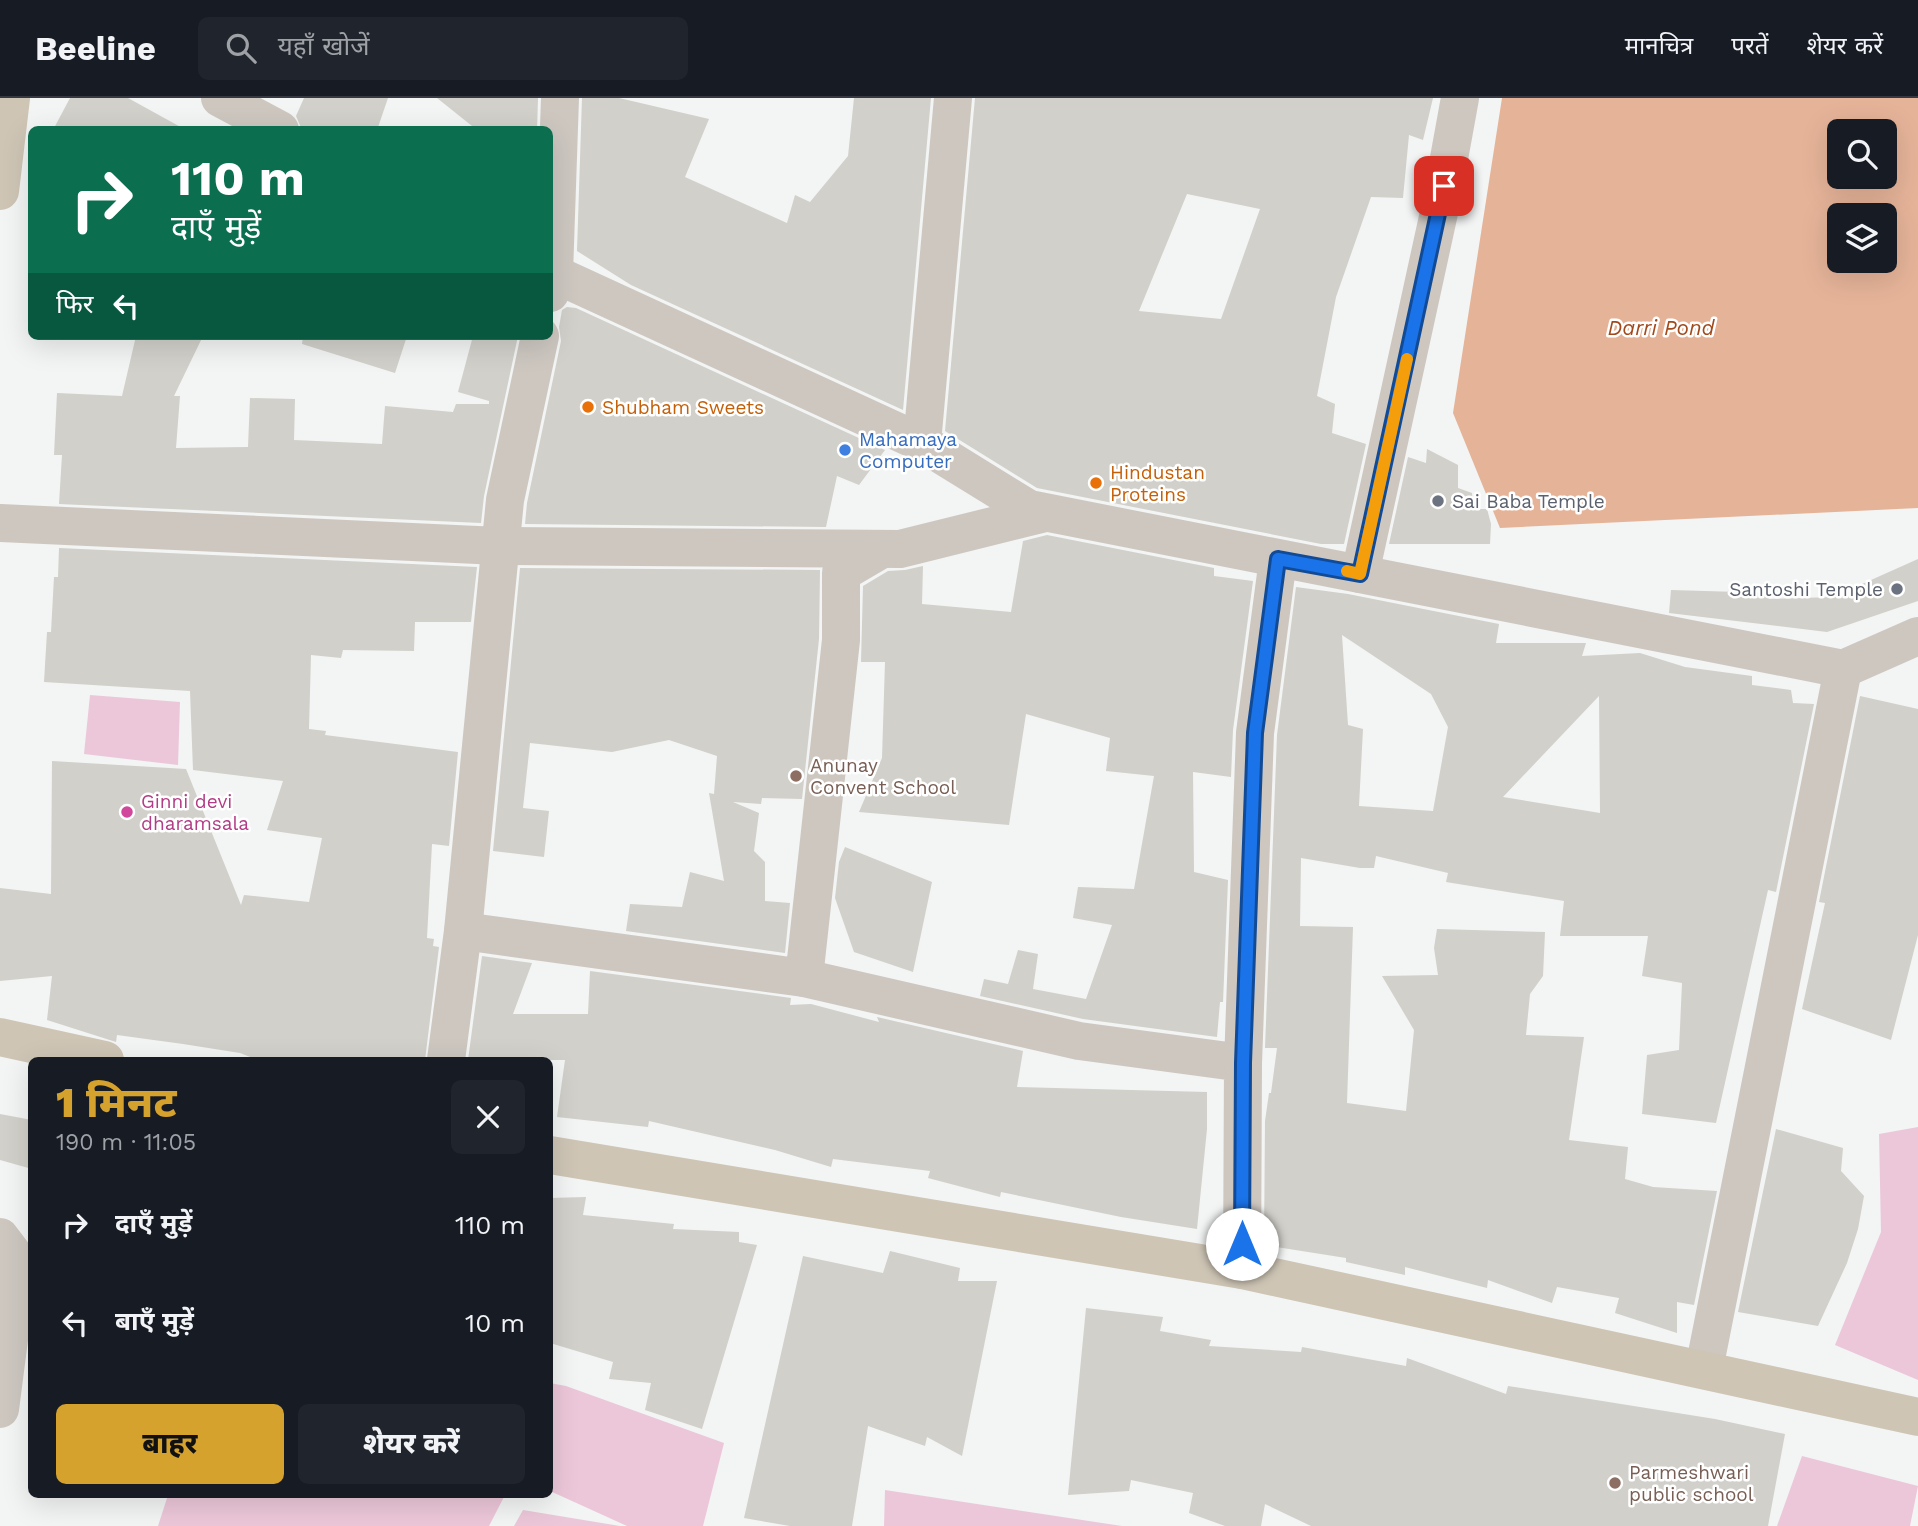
<!DOCTYPE html>
<html lang="hi">
<meta charset="utf-8">
<style>
body{margin:0;font-family:"Work Sans","Noto Sans Devanagari",sans-serif;background:#20242c;color:#f1f3f6;height:100vh;display:flex;flex-direction:column;font-size:26px;white-space:nowrap}
*{box-sizing:border-box;margin:0}
p{font-size:23px;color:#9ea1a6}
.icon{flex:none;width:38px;height:38px;fill:none;stroke:currentColor;stroke-width:2;stroke-linecap:round;stroke-linejoin:round}
.map{position:relative;flex:1;overflow:hidden}
.panel{position:absolute;left:28px;top:959px;width:525px;height:441px;display:flex;flex-direction:column;background:#171b24;border-radius:10px;box-shadow:0 7px 28px #0002}
.panel>*{flex:none}
.hud{position:absolute;left:28px;top:28px;width:525px;height:214px;border-radius:10px;box-shadow:0 7px 28px #0002;background:#0b6e4f;color:#fff;overflow:hidden}
.tools{position:absolute;left:1827px;top:21px;display:grid;gap:14px}
.tools a{display:grid;place-items:center;width:70px;height:70px;border-radius:10px;background:#171b24;box-shadow:0 7px 28px #0002;font-size:35px}
.pin{position:absolute;display:grid;place-items:center;width:60px;height:60px;color:#fff;margin:-30px;border-radius:14px;box-shadow:0 4px 10px #0006}
.me{position:absolute;width:77px;margin:-38px;rotate:0deg;stroke-linejoin:round;filter:drop-shadow(0 0 5px #0008)}
.turn{display:flex;align-items:center;gap:24px;height:147px;padding:0 28px;font-size:32px}
.turn .icon{width:91px;height:91px;stroke-width:2.5}
.turn b{display:block;font-size:49px;line-height:60px}
.then{display:flex;align-items:center;height:66px;padding:0 28px;background:#0003;gap:14px;font-size:26px}
.round{display:grid;place-items:center;flex:none;width:74px;height:74px;border-radius:10px;background:#20242c}
.headline{display:flex;align-items:center;justify-content:space-between;height:119px;padding:0 28px}
h1{font-size:42px;font-weight:800;line-height:52px;color:#d4a22d}
.primary-button{display:flex;gap:14px;margin-top:auto;padding:14px 28px}
.primary-button a{flex:1;height:80px;border-radius:10px;background:#d4a22d;color:#111;font-size:28px;font-weight:800;line-height:80px;text-align:center}
.primary-button a+a{background:#20242c;color:#f1f3f6}
ul{padding:0;list-style:none}
li{display:flex;align-items:center;gap:21px;height:98px;padding:0 28px}
li div{flex:1}
li b{display:block;font-size:26px}
li em{font-style:normal}
header{display:flex;align-items:center;gap:42px;box-sizing:border-box;height:98px;padding:0 35px;background:#171b24;border-bottom:2px solid #363941}
header strong{font-size:33px}
nav{display:flex;gap:38px;margin-inline-start:auto;font-size:24px}
.search{width:490px;height:63px;background:#20242c;display:flex;align-items:center;gap:18px;box-sizing:border-box;padding:0 24px;border-radius:10px;color:#9ea1a6;font-size:26px}
.map>svg:first-child{display:block}
.green{fill:#ecc7d9}
.water{fill:#e5b398;fill-rule:evenodd}
.building{fill:#d1d0ca;fill-rule:evenodd}
.lines{fill:none;stroke-linecap:round;stroke-linejoin:round}
.minor{stroke:#cdc7c0;stroke-width:38}
.major{stroke:#cec5b5;stroke-width:38}
.route-casing{stroke:#114b97;stroke-width:18}
.route{stroke:#1a73e8;stroke-width:12}
.slow{stroke:#f59e0b;stroke-width:12}
.food-dot{fill:#e8710a;stroke:#fff;stroke-width:2.5}
.shop-dot{fill:#3f7fe0;stroke:#fff;stroke-width:2.5}
.worship-dot{fill:#6b7280;stroke:#fff;stroke-width:2.5}
.education-dot{fill:#8d6e63;stroke:#fff;stroke-width:2.5}
.hotel-dot{fill:#d1479c;stroke:#fff;stroke-width:2.5}
.labels{text-anchor:middle;stroke-width:5;stroke-linejoin:round;paint-order:stroke}
.food-label{font-size:19px;fill:#c56008;stroke:#fff;text-anchor:start}
.shop-label{font-size:19px;fill:#366cbe;stroke:#fff;text-anchor:start}
.worship-label{font-size:19px;fill:#5b616d;stroke:#fff;text-anchor:start}
.education-label{font-size:19px;fill:#785e54;stroke:#fff;text-anchor:start}
.hotel-label{font-size:19px;fill:#b23c85;stroke:#fff;text-anchor:start}
.water-label{font-size:21px;font-style:italic;fill:#a2491b;stroke:#fff}
</style>
<header>
<strong>Beeline</strong>
<div class="search"><svg class="icon" aria-label="search" viewBox="0 0 24 24"><circle cx="10" cy="10" r="6"/><path d="M15 15l6 6"/></svg>यहाँ खोजें</div>
<nav><a>मानचित्र</a><a>परतें</a><a>शेयर करें</a></nav>
</header>
<div class="map">
<svg width="1918" height="1428" viewBox="0 0 1918 1428">
<rect width="100%" height="100%" fill="#f3f4f4"/>
<g class="green">
<polygon points="90,597 180,604 178,667 84,656"/>
<polygon points="1918,1029 1918,1282 1835,1247 1881,1134 1879,1036"/>
<polygon points="550,1285 566,1288 724,1345 703,1428 627,1428 550,1393"/>
<polygon points="1802,1358 1918,1388 1910,1428 1777,1428"/>
<polygon points="885,1392 1122,1428 884,1428"/>
<polygon points="168,1397 168,1396 505,1397 489,1428 158,1428"/>
<polygon points="523,1412 620,1428 514,1428"/>
</g>
<path class="water" d="M 1502,0 L 1918,0 L 1918,410 L 1500,430 L 1453,315 ZM 1839,33 L 1885,33 L 1885,79 L 1839,79 ZM 1839,117 L 1885,117 L 1885,163 L 1839,163 Z"/>
<g class="building">
<polygon points="70,0 128,0 186,32 53,32"/>
<polygon points="304,0 388,0 377,32 302,32 296,18"/>
<polygon points="437,0 538,0 537,32 477,32"/>
<polygon points="582,0 619,0 709,21 685,79 787,125 795,97 810,104 848,58 854,0 931,0 903,312 631,187 577,153"/>
<path d="M 975,0 L 1433,0 L 1423,42 L 1409,37 L 1403,100 L 1371,99 L 1336,199 L 1317,298 L 1335,306 L 1332,335 L 1366,346 L 1344,446 L 1321,446 L 1037,390 L 945,333 ZM 1187,96 L 1260,111 L 1221,221 L 1139,213 Z"/>
<polygon points="567,209 576,210 885,352 859,387 837,378 826,429 525,426 527,405 561,243 559,229 562,212"/>
<polygon points="136,238 203,238 174,298 180,298 176,350 248,349 250,300 295,301 294,342 382,346 385,308 453,314 456,306 489,306 489,303 458,294 473,238 518,238 484,398 481,425 59,406 62,357 54,357 57,295 122,298"/>
<polygon points="303,238 407,238 395,275 302,246"/>
<polygon points="1427,351 1458,367 1458,390 1472,395 1473,411 1487,411 1491,426 1490,446 1389,446 1408,359 1426,365"/>
<polygon points="1047,437 1214,470 1214,478 1253,483 1233,632 1231,679 1193,674 1194,774 1228,782 1223,904 1220,904 1217,939 1083,921 980,898 984,881 1008,886 1018,852 1038,856 1033,891 1086,901 1112,827 1073,820 1078,789 1134,791 1154,678 1106,673 1110,640 1026,616 1009,727 859,714 882,660 885,564 861,564 863,488 888,473 905,472 923,468 922,506 1011,514 1023,443"/>
<polygon points="59,450 477,469 471,524 415,524 414,553 343,552 341,560 311,557 309,631 326,633 325,637 458,654 449,748 432,746 427,840 434,841 433,848 439,849 425,962 258,962 240,955 183,946 117,937 116,944 47,922 52,878 0,883 0,790 51,796 52,663 186,671 241,807 244,797 309,804 322,740 267,732 283,683 193,672 190,593 44,584 47,534 51,534 54,479 58,479"/>
<polygon points="1918,461 1918,503 1827,534 1669,515 1671,492 1772,495 1769,501 1833,499"/>
<polygon points="520,470 820,472 819,541 802,701 762,700 761,706 733,704 759,715 754,753 765,764 765,803 790,805 785,855 626,833 630,806 682,809 690,774 724,783 709,695 714,696 717,658 669,642 612,654 530,645 523,710 549,713 544,759 493,753"/>
<path d="M 1296,489 L 1348,496 L 1499,526 L 1496,545 L 1586,545 L 1582,558 L 1640,555 L 1685,569 L 1752,578 L 1752,587 L 1791,592 L 1793,605 L 1814,606 L 1776,794 L 1768,792 L 1716,1025 L 1642,1016 L 1647,957 L 1679,952 L 1682,885 L 1642,878 L 1648,838 L 1560,838 L 1564,803 L 1446,784 L 1448,775 L 1376,758 L 1374,770 L 1360,770 L 1301,760 L 1300,828 L 1353,829 L 1347,1005 L 1406,1013 L 1414,932 L 1382,878 L 1438,877 L 1434,850 L 1437,831 L 1545,834 L 1543,878 L 1530,896 L 1526,937 L 1584,939 L 1569,1042 L 1628,1049 L 1625,1081 L 1653,1089 L 1717,1093 L 1694,1207 L 1677,1204 L 1677,1235 L 1615,1215 L 1619,1200 L 1557,1189 L 1552,1205 L 1488,1182 L 1487,1190 L 1405,1169 L 1405,1177 L 1346,1164 L 1346,1160 L 1264,1147 L 1265,1023 L 1269,995 L 1271,995 L 1277,950 L 1265,950 L 1277,637 ZM 1342,537 L 1431,596 L 1448,629 L 1433,713 L 1359,708 L 1363,631 L 1348,627 ZM 1599,598 L 1600,715 L 1503,699 Z"/>
<polygon points="1860,598 1918,611 1918,837 1891,942 1802,911 1825,805 1819,804"/>
<polygon points="845,749 932,784 913,874 854,854 835,800 839,764"/>
<polygon points="482,858 532,865 513,916 588,916 590,873 791,900 790,907 811,906 879,924 877,919 1023,953 1017,989 1207,994 1207,1031 1197,1131 1121,1119 1001,1094 1000,1099 928,1080 930,1073 833,1061 831,1069 775,1052 649,1023 648,1029 557,1019 565,962 468,962"/>
<polygon points="0,1016 32,1022 32,1071 0,1062"/>
<polygon points="1776,1031 1843,1050 1841,1073 1864,1098 1858,1131 1847,1165 1818,1228 1738,1214"/>
<polygon points="586,1099 583,1117 674,1126 673,1131 739,1134 739,1144 757,1147 702,1331 645,1312 651,1285 609,1281 613,1264 550,1245 550,1100"/>
<polygon points="890,1153 960,1170 958,1183 997,1183 962,1358 927,1339 925,1348 868,1328 852,1428 790,1428 744,1420 803,1158 883,1175"/>
<polygon points="1086,1210 1163,1219 1160,1233 1211,1242 1209,1248 1301,1254 1302,1249 1406,1268 1407,1260 1506,1296 1508,1288 1715,1321 1785,1336 1768,1428 1311,1428 1265,1406 1261,1428 1225,1428 1189,1415 1193,1395 1131,1382 1129,1393 1068,1397"/>
</g>
<g class="lines">
<g class="minor">
<polyline points="220,0 280,32"/>
<polyline points="550,174 922,345 1029,411 1843,571 1918,538"/>
<polyline points="550,195 554,176 560,0"/>
<polyline points="922,345 953,0"/>
<polyline points="0,425 499,448 900,451 1045,415"/>
<polyline points="1360,476 1440,110 1460,0"/>
<polyline points="463,833 804,880 841,542 841,475 882,451"/>
<polyline points="804,880 1079,943 1243,965 1242,1172"/>
<polyline points="446,962 463,833 505,402 540,238"/>
<polyline points="1243,965 1255,635 1278,461"/>
<polyline points="0,1139 19,1164 0,1311"/>
<polyline points="1704,1271 1843,571"/>
</g>
<g class="major">
<polyline points="0,93 11,0"/>
<polyline points="0,939 105,962"/>
<polyline points="550,1057 1242,1172 1918,1319"/>
</g>
</g>
<g class="lines">
<g class="route-casing">
<polyline id="route" points="1242,1146 1243,965 1255,635 1278,461 1360,476 1444,88"/>
</g>
<use href="#route" class="route"/>
<polyline class="slow" points="1347,473 1360,476 1407,261"/>
</g>
<g class="food-dot">
<circle cx="588" cy="309" r="7"/>
<circle cx="1096" cy="385" r="7"/>
</g>
<circle class="shop-dot" cx="845" cy="352" r="7"/>
<g class="worship-dot">
<circle cx="1438" cy="403" r="7"/>
<circle cx="1897" cy="491" r="7"/>
</g>
<g class="education-dot">
<circle cx="796" cy="678" r="7"/>
<circle cx="1615" cy="1385" r="7"/>
</g>
<circle class="hotel-dot" cx="127" cy="714" r="7"/>
<g class="labels">
<g class="food-label">
<text x="602" y="316">Shubham Sweets</text>
<text x="1110" y="381">Hindustan<tspan x="1110" dy="22">Proteins</tspan></text>
</g>
<g class="shop-label">
<text x="859" y="348">Mahamaya<tspan x="859" dy="22">Computer</tspan></text>
</g>
<g class="worship-label">
<text x="1452" y="410">Sai Baba Temple</text>
<text x="1883" y="498" text-anchor="end">Santoshi Temple</text>
</g>
<g class="education-label">
<text x="810" y="674">Anunay<tspan x="810" dy="22">Convent School</tspan></text>
<text x="1629" y="1381">Parmeshwari<tspan x="1629" dy="22">public school</tspan></text>
</g>
<g class="hotel-label">
<text x="141" y="710">Ginni devi<tspan x="141" dy="22">dharamsala</tspan></text>
</g>
<g class="water-label">
<text x="1661" y="237">Darri Pond</text>
</g>
</g>
</svg>
<div class="tools">
<a><svg class="icon" aria-label="search" viewBox="0 0 24 24"><circle cx="10" cy="10" r="6"/><path d="M15 15l6 6"/></svg></a>
<a><svg class="icon" aria-label="layers" viewBox="0 0 24 24"><path d="M12 4l9 5-9 5-9-5zM3 14l9 5 9-5"/></svg></a>
</div>
<div class="pin" style="left:1444px;top:88px;background:#d93025"><svg class="icon" aria-label="arrive" viewBox="0 0 24 24"><path d="M6 21V4h12l-3 4 3 4H6"/></svg></div>
<svg class="me" style="left:1242px;top:1146px" viewBox="-20 -20 40 40"><circle r="19" fill="#fff"/><path d="M0-13L10 11 0 6-10 11z" fill="#1a73e8"/></svg>
<div class="hud">
<div class="turn"><svg class="icon" aria-label="right" viewBox="0 0 24 24"><path d="M7 20v-9h11M14 6l5 5-5 5"/></svg><div><b>110 m</b>दाएँ मुड़ें</div></div>
<div class="then">फिर<svg class="icon" aria-label="left" viewBox="0 0 24 24"><path d="M17 20v-9H6M10 6l-5 5 5 5"/></svg></div>
</div>
<section class="panel">
<div class="headline"><div><h1>1 मिनट</h1><p>190 m · 11:05</p></div><a class="round"><svg class="icon" aria-label="close" viewBox="0 0 24 24"><path d="M6 6l12 12M18 6L6 18"/></svg></a></div>
<ul>
<li><svg class="icon" aria-label="right" viewBox="0 0 24 24"><path d="M7 20v-9h11M14 6l5 5-5 5"/></svg><div><b>दाएँ मुड़ें</b></div><em>110 m</em></li>
<li><svg class="icon" aria-label="left" viewBox="0 0 24 24"><path d="M17 20v-9H6M10 6l-5 5 5 5"/></svg><div><b>बाएँ मुड़ें</b></div><em>10 m</em></li>
</ul>
<div class="primary-button"><a>बाहर</a><a>शेयर करें</a></div>
</section>
</div>
